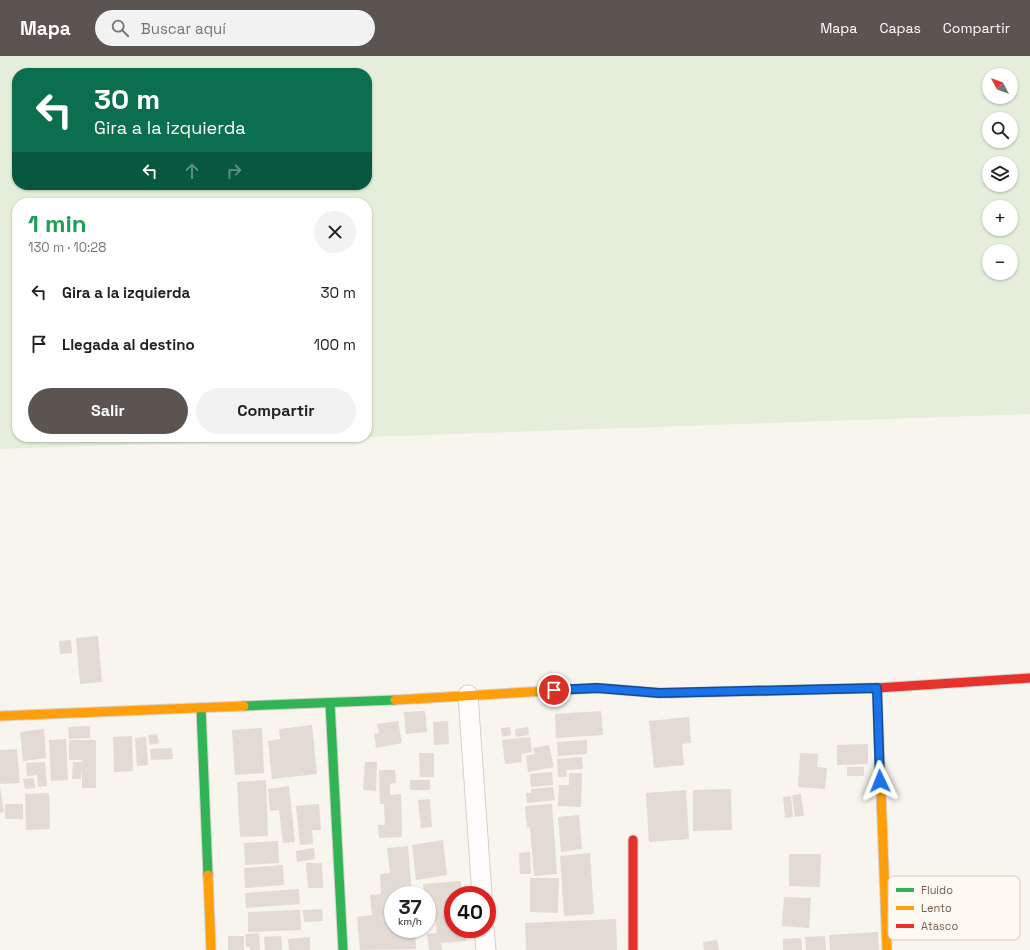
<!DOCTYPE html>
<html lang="es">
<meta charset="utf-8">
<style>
body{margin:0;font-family:"Space Grotesk",sans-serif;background:#f2f2f2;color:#202124;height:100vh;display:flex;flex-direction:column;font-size:15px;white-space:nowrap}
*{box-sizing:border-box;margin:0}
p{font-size:13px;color:#757577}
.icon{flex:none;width:22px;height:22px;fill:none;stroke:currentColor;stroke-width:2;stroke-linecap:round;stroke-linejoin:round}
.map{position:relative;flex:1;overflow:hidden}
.drawer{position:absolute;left:12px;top:142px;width:360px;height:244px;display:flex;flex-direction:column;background:#fff;border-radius:16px;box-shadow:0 1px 3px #0004}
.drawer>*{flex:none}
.guide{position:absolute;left:12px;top:12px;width:360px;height:122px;border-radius:16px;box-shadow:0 1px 3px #0004;background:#0b6e4f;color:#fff;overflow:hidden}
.needle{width:26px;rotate:311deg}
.controls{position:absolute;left:982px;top:12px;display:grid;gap:8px}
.controls a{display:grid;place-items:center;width:36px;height:36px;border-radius:50%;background:#fff;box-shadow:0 1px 3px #0004;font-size:20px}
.speed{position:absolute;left:384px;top:830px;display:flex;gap:8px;font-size:20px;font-weight:700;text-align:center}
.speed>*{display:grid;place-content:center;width:52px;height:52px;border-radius:50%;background:#fff;box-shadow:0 1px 3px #0004;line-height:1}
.speed small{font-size:10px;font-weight:400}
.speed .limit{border:6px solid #d22;background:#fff;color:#111}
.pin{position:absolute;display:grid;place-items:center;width:34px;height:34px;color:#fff;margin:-17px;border:2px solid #fff;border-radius:50%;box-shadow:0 1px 4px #0007}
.me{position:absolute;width:44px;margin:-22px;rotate:358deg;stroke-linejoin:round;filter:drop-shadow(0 0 3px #0008)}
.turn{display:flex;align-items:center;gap:14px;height:84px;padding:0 16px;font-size:18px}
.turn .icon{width:52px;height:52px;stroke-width:2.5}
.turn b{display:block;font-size:28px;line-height:34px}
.lanes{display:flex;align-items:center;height:38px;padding:0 16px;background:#0003;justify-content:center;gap:20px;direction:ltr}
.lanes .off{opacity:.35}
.round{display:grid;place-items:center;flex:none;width:42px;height:42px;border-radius:21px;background:#f2f2f2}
.head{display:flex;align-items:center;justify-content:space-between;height:68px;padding:0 16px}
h1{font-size:24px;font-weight:800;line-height:30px;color:#1e9e55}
.action{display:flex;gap:8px;margin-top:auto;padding:8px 16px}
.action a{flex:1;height:46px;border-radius:24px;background:#5b5451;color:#fff;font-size:16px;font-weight:800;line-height:46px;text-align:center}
.action a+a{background:#f2f2f2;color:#202124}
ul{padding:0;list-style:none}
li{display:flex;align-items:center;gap:12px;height:52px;padding:0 16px}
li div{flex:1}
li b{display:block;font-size:15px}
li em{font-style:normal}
header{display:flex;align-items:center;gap:24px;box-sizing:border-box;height:56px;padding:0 20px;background:#5b5451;color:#fff}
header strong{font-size:19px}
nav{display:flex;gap:22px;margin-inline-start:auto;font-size:14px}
.search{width:280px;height:36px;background:#f2f2f2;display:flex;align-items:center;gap:10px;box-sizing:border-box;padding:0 14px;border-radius:22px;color:#757577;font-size:15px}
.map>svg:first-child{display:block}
.green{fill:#e5eeda;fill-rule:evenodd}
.building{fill:#e2dad3}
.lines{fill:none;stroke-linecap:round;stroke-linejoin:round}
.street-casing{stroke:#d5d0c9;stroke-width:21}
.fast-casing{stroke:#d6d0c9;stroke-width:11}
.slow-casing{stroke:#d6d0c9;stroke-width:11}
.jam-casing{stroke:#d6d0c9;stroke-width:11}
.street{stroke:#fefdfc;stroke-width:19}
.fast{stroke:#30b455;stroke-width:9}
.slow{stroke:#ff9f0a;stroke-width:9}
.jam{stroke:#e5322d;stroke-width:9}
.route-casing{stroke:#114b97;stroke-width:10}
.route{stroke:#1a73e8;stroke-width:7}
.key{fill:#fef9f1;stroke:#d5cac0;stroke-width:1}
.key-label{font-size:11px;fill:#755d4f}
</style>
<header>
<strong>Mapa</strong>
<div class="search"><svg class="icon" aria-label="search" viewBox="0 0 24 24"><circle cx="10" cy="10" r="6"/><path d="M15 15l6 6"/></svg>Buscar aquí</div>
<nav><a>Mapa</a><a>Capas</a><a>Compartir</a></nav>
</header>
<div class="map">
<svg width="1030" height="894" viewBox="0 0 1030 894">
<rect width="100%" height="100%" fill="#f8f4ee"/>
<path class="green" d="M 0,0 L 1030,0 L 1030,358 L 367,381 L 367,147 L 17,147 L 17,381 L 356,381 L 0,393 ZM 17,17 L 367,17 L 367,129 L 17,129 ZM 989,19 L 1011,19 L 1011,41 L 989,41 ZM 989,63 L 1011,63 L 1011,85 L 989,85 ZM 989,107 L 1011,107 L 1011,129 L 989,129 ZM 989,151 L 1011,151 L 1011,173 L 989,173 ZM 989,195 L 1011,195 L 1011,217 L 989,217 Z"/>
<g class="building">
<polygon points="98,580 102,626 80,628 76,582"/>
<polygon points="71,584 72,597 60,598 59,585"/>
<polygon points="425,655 427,676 406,678 404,656"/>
<polygon points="601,655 603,679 556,682 555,658"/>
<polygon points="689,661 691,687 682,688 684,709 654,712 649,665"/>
<polygon points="398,665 402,687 376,692 374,678 379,677 377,668"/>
<polygon points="448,665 449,688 434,689 433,666"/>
<polygon points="312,669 317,718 272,723 268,685 280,683 279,673"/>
<polygon points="90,670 90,682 69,683 68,671"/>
<polygon points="510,671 511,679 502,681 501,672"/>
<polygon points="528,671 529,679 516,681 515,673"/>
<polygon points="262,672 264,717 235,719 232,674"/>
<polygon points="44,673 46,702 23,705 20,676"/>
<polygon points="157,678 159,687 150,689 148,679"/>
<polygon points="132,680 133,715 114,716 113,681"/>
<polygon points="146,681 148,709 137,710 135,682"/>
<polygon points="530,681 532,696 521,698 522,706 505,708 502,684"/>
<polygon points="66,683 68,724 51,725 49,684"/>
<polygon points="69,684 96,684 96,732 82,732 82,711 81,723 72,723 73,706 82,706 82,704 69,704"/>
<polygon points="587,684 587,698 558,700 557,686"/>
<polygon points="868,688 868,708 837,709 837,689"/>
<polygon points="549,689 554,711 528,716 526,700 535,698 533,692"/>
<polygon points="172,692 173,703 151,704 150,693"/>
<polygon points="17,693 20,727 0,728 0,694"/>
<polygon points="419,697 434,697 434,721 420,721"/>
<polygon points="800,697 818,698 817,711 827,712 825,733 798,731"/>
<polygon points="582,701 583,713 566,714 567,721 558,721 557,703"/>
<polygon points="45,706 47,730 38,731 37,719 27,720 26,707"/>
<polygon points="365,706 377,706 376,735 363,734"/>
<rect x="847" y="711" width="17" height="9"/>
<polygon points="379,714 395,714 396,727 390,728 390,739 401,738 402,781 379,782 378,769 385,769 384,748 380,748"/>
<polygon points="552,716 553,729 531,731 530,718"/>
<polygon points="569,717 582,717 581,751 558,750 559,729 569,729"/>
<polygon points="34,722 35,732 25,733 23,723"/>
<polygon points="266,724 268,780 240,781 237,726"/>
<rect x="410" y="724" width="20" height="10"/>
<polygon points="289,730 295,786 283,787 279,754 270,755 268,733"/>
<polygon points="0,731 4,756 0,757"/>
<polygon points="553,731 555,744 527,747 526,737 531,737 531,733"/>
<polygon points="731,733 732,774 693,775 693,734"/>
<polygon points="686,734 689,783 649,786 646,737"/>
<polygon points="49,737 50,773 26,774 25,738"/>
<polygon points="801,738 804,760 795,761 792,739"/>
<polygon points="791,740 793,761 785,762 783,741"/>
<polygon points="430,743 432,771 421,772 418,744"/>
<rect x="5" y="748" width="18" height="15"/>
<polygon points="319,748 321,774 312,774 313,788 300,789 296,750"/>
<polygon points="552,748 557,818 534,820 530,771 527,772 525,750"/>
<polygon points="579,759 582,793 561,796 558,761"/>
<polygon points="443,784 447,819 416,824 412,789"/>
<polygon points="278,785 279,807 245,809 244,787"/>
<polygon points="408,790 412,839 393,839 393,873 415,873 416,893 360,894 357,861 372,859 370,839 381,838 380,818 390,817 387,792"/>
<polygon points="314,792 315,803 297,806 296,795"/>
<polygon points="530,796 531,818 520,818 519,797"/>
<polygon points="590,797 594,858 564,860 560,800"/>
<polygon points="789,798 821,798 820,831 789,830"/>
<polygon points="306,807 322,807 323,832 308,832"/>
<polygon points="283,809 284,829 245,832 244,812"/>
<polygon points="530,822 559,822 558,857 530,856"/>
<polygon points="461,825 462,839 453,839 453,873 465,873 466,885 441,887 442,894 429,894 427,878 437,877 435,860 427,861 427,839 424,839 423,828"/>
<polygon points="299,833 300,848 246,852 245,837"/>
<polygon points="784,841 811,842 809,872 782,870"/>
<polygon points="322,853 323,865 304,866 303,854"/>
<polygon points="300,854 301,874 248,876 248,856"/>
<polygon points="616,863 617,894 526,894 525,867"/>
<polygon points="878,876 879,894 830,894 829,879"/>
<polygon points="259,877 260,894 250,894 250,891 246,891 245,878"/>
<rect x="228" y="880" width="16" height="14"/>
<polygon points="281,880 282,894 265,894 264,881"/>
<polygon points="825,880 826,894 806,894 805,881"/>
<polygon points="310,881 310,894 289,894 288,883"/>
<polygon points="801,882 802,894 783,894 783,883"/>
<polygon points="717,884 719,894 704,894 703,886"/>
</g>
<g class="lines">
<g class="street-casing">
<g id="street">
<polyline points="468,639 482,839"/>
<polyline points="484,873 486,894"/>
</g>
</g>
<g class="fast-casing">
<g id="fast">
<polyline points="330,647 343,894"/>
<polyline points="244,650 395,644"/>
<polyline points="201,652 208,819"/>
</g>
</g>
<g class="slow-casing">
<g id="slow">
<polyline points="877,632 887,894"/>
<polyline points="395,644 597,632 659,637 671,637"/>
<polyline points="0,660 244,650"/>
<polyline points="208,819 211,894"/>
</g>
</g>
<g class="jam-casing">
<g id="jam">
<polyline points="671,637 877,632 1030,622"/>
<polyline points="633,784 633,894"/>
</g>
</g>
<use href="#street" class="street"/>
<use href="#fast" class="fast"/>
<use href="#slow" class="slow"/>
<use href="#jam" class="jam"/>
</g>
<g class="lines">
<g class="route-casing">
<polyline id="route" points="554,634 597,632 659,637 877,632 880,725"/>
</g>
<use href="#route" class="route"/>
</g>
<rect x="888" y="820" width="132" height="64" rx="6" class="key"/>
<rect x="896" y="832" width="18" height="4" fill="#30b455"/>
<rect x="896" y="850" width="18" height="4" fill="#ff9f0a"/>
<rect x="896" y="868" width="18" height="4" fill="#e5322d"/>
<g class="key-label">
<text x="921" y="838">Fluido</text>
<text x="921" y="856">Lento</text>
<text x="921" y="874">Atasco</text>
</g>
</svg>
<div class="controls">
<a><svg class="needle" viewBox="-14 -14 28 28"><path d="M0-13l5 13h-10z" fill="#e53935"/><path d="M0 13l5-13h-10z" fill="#757577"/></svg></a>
<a><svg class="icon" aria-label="search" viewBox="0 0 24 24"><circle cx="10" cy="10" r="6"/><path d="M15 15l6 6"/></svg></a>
<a><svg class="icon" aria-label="layers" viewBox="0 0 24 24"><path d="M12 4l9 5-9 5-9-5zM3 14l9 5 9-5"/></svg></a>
<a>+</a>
<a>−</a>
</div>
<div class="speed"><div>37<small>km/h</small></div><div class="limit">40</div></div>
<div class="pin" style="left:554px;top:634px;background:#d93025"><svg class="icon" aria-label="arrive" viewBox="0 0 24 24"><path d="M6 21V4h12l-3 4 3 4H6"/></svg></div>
<svg class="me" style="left:880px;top:725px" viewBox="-20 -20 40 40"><path d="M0-17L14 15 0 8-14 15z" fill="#1a73e8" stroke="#fff" stroke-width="4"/></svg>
<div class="guide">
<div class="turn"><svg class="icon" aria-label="left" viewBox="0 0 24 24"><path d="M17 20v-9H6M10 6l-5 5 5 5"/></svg><div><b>30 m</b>Gira a la izquierda</div></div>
<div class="lanes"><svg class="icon" aria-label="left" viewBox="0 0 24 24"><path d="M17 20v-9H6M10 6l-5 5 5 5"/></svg><svg class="icon off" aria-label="ahead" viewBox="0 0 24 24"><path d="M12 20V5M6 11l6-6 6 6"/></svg><svg class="icon off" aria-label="right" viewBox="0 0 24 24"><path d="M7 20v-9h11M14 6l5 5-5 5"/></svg></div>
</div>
<section class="drawer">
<div class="head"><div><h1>1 min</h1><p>130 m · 10:28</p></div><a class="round"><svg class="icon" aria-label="close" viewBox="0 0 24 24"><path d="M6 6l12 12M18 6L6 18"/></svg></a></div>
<ul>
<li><svg class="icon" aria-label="left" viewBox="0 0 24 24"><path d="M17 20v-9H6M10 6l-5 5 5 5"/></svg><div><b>Gira a la izquierda</b></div><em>30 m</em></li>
<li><svg class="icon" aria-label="arrive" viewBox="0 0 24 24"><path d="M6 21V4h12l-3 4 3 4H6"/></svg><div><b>Llegada al destino</b></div><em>100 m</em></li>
</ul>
<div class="action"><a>Salir</a><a>Compartir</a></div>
</section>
</div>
